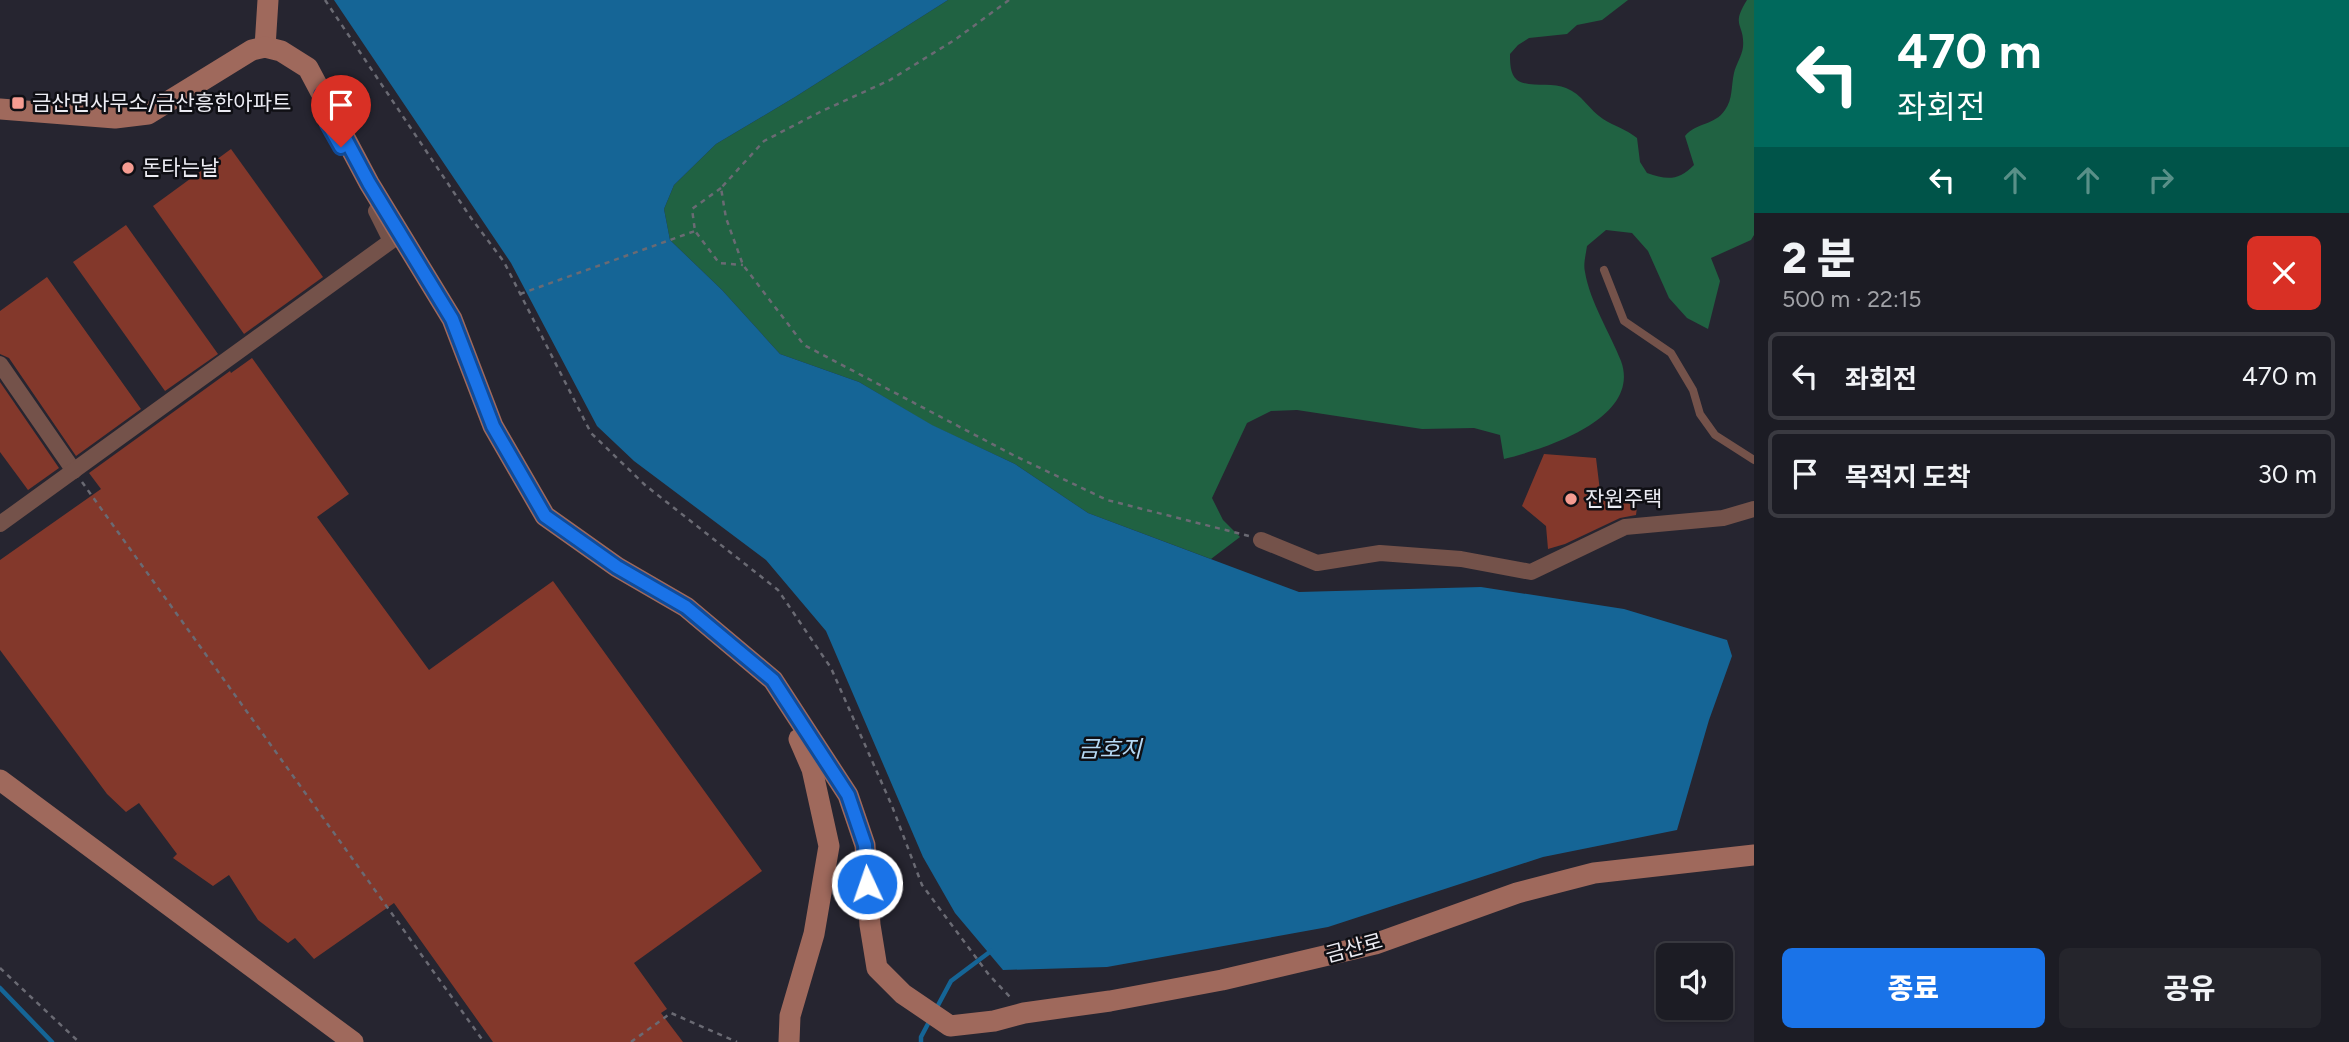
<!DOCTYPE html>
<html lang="ko">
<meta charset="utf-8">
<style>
body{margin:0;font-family:Figtree,"Noto Sans KR",sans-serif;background:#25252c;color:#f1f3f6;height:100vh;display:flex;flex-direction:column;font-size:26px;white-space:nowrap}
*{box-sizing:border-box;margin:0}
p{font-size:23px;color:#a0a1a6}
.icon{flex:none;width:38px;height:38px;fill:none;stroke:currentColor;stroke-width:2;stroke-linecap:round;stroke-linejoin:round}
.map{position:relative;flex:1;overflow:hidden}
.drawer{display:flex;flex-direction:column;background:#1c1c24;width:595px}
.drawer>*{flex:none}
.hud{background:#00695c;color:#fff;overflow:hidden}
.fabs{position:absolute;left:1656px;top:943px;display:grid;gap:14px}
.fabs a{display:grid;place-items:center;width:77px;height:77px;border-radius:10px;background:#1c1c24;box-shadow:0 2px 5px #0004,0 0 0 2px #3a3a41;font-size:35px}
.pin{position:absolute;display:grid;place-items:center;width:60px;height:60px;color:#fff;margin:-72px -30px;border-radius:50% 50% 50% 0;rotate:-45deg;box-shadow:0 0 7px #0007}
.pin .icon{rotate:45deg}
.me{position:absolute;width:77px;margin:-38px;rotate:357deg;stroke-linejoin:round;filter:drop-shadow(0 0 5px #0008)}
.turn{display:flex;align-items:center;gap:24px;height:147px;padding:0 28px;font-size:32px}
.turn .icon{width:91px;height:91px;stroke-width:2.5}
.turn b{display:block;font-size:49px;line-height:60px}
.lanes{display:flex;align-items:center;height:66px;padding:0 28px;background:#0003;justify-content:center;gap:35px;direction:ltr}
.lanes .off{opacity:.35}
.round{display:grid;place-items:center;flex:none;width:74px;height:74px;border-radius:10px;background:#25252c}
.overview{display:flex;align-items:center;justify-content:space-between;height:119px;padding:0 28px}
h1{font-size:42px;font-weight:800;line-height:52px}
.cta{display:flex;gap:14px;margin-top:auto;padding:14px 28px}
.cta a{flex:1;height:80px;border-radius:10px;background:#1a73e8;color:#fff;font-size:28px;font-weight:800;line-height:80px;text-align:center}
.cta a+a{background:#25252c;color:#f1f3f6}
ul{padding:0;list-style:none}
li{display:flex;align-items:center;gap:21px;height:88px;margin:0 14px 10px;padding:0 14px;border:4px solid #3a3a41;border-radius:10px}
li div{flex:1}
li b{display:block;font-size:26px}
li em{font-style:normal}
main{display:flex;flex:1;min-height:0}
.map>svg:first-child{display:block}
.forest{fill:#206242}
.water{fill:#156596}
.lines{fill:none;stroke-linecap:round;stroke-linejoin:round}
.stream{stroke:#156596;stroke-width:4.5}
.building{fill:#83382b}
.path{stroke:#6a6a73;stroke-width:2.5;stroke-dasharray:5 5;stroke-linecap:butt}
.lane{stroke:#74524a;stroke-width:8}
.street{stroke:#74524a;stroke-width:16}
.secondary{stroke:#9f695c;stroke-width:21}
.route-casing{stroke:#114b97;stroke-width:18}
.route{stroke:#1a73e8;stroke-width:12}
.poi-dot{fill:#f59c91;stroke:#0f0f14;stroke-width:2.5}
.labels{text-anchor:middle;stroke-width:5;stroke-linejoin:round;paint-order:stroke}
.poi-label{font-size:21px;fill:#ececf3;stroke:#0f0f14;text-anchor:start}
.street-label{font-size:21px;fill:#ececf3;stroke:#0f0f14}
.water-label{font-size:23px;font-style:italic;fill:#b5d9f5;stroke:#0f0f14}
</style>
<main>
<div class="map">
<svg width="1754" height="1042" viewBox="0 0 1754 1042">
<rect width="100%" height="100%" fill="#262530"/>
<path class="forest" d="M 948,0 L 1628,0 L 1602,20 L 1577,25 L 1567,34 L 1529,38 L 1518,45 L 1510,54 C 1510,63 1510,74 1517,80 C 1528,88 1552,82 1566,88 C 1582,94 1589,110 1603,119 C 1614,126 1626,129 1637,138 L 1640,162 L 1647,173 C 1667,180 1678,181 1694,165 L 1685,136 C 1697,122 1714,126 1725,110 C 1733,99 1731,86 1734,73 C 1736,64 1742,56 1743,47 C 1745,23 1730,27 1747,0 L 1754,0 L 1754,235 L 1751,240 L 1711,258 L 1720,281 L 1708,329 L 1687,318 L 1669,298 L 1648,251 L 1632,233 L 1606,230 L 1587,246 C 1586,254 1583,264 1585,272 C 1590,302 1610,333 1621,361 C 1642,419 1544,449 1504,459 L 1500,435 L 1474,428 L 1422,429 L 1297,410 L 1271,411 L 1247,423 L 1212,498 L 1223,520 L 1240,537 L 1211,559 L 1088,513 L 1015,464 L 931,425 L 859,382 L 780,354 L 722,290 L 670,240 L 664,209 L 674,185 L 716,144 L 795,97 Z"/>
<polygon class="water" points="334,0 948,0 795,97 716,144 674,185 664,209 670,240 722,290 780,354 859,382 932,425 1015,464 1088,513 1299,592 1481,587 1624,609 1727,640 1732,656 1709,720 1677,830 1543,857 1328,927 1107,967 1003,970 955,913 923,857 826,631 766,560 634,461 597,426 511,263"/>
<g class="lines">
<g class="stream">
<polyline points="0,988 52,1042"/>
<polyline points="936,1009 951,981 991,951"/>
<polyline points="921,1042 921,1037 930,1020"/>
</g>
</g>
<g class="building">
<polygon points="231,149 323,277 244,334 153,206"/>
<polygon points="126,225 218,354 165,391 73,262"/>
<polygon points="47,277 141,409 76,456 9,358 0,354 0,311"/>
<polygon points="252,358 349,494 317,517 429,670 553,581 762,871 634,963 667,1009 661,1013 683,1042 493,1042 394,903 314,959 295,938 288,943 258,920 229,875 213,886 173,858 177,854 139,803 126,812 107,794 0,650 0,560 101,489 89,473 230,371 231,373"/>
<polygon points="0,382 59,468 28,490 0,452"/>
<polygon points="1544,454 1596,458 1600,491 1637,507 1636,515 1620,518 1565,544 1548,549 1546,526 1522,506"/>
</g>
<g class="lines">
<g class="path">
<polyline points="325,0 471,218 504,262 591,433 645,485 778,590 831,668 892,806 922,885 989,975 1012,999"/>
<polyline points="1009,0 956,39 890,80 820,112 764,141 721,188 726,218 743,265 804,345 1015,456 1107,500 1249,536"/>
<polyline points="721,188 692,209 695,231 719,263 743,265"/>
<polyline points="520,294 695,231"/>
<polyline points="82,482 484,1042"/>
<polyline points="0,968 79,1042"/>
<polyline points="631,1042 671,1013 737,1042"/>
</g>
<polyline class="lane" points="1604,270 1624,321 1671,353 1693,390 1700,414 1715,435 1754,460"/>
<g class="street">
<polyline points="0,364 74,471"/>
<polyline points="0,524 391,241 376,211"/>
<polyline points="1261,540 1317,563 1380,553 1461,559 1531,572 1625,527 1723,518 1754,509"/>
</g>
<g class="secondary">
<polyline points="265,47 268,0"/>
<polyline points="0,109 115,118 148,114 252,50 265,47 281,51 308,68 369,183 452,319 493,426 545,516 617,567 686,607 773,680 848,795 865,845 870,925 877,968 903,994 950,1026 994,1021 1024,1013 1110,1001 1222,980 1375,944 1517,893 1594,873 1754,855"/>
<polyline points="0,780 353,1042"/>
<polyline points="789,1042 790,1016 814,934 829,846 812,769 799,739"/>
</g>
</g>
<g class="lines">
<g class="route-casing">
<polyline id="route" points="341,147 328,124 322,95 369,183 452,319 493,426 545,516 617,567 686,607 773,680 848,795 865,845 867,884"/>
</g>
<use href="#route" class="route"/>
</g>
<g class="poi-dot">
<rect x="11" y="96" width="14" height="14" rx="3.5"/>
<circle cx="128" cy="168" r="7"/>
<circle cx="1571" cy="499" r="7"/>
</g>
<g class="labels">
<g class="poi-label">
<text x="32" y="110">금산면사무소/금산흥한아파트</text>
<text x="142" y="175">돈타는날</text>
<text x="1585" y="506">잔원주택</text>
</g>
<g class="street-label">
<text transform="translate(1354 948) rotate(-15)" y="7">금산로</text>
</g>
<g class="water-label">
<text x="1110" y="757">금호지</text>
</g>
</g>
</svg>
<div class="fabs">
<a><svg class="icon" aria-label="sound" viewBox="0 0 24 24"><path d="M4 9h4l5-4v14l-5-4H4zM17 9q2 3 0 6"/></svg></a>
</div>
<div class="pin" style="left:341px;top:147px;background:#d93025"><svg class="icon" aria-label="arrive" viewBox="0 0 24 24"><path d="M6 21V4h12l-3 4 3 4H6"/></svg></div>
<svg class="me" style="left:867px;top:884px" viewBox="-20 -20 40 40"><circle r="17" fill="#1a73e8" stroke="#fff" stroke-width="3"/><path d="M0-11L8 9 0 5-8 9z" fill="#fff"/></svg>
</div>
<section class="drawer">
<div class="hud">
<div class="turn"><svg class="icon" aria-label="left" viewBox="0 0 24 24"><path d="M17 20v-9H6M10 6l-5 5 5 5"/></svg><div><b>470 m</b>좌회전</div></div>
<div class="lanes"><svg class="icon" aria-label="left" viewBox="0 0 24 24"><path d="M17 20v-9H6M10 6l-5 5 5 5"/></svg><svg class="icon off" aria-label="ahead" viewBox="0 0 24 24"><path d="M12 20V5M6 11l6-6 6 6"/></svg><svg class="icon off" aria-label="ahead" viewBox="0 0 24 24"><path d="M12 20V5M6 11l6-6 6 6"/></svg><svg class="icon off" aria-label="right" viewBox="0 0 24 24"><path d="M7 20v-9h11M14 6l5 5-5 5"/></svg></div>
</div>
<div class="overview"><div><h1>2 분</h1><p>500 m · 22:15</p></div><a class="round" style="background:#d93025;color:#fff"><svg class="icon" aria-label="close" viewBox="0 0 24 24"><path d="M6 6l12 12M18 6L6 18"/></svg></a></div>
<ul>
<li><svg class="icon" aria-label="left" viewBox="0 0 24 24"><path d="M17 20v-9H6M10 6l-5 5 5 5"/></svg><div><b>좌회전</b></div><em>470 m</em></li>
<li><svg class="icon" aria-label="arrive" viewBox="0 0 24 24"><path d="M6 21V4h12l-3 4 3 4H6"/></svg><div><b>목적지 도착</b></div><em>30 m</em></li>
</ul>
<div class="cta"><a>종료</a><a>공유</a></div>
</section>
</main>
